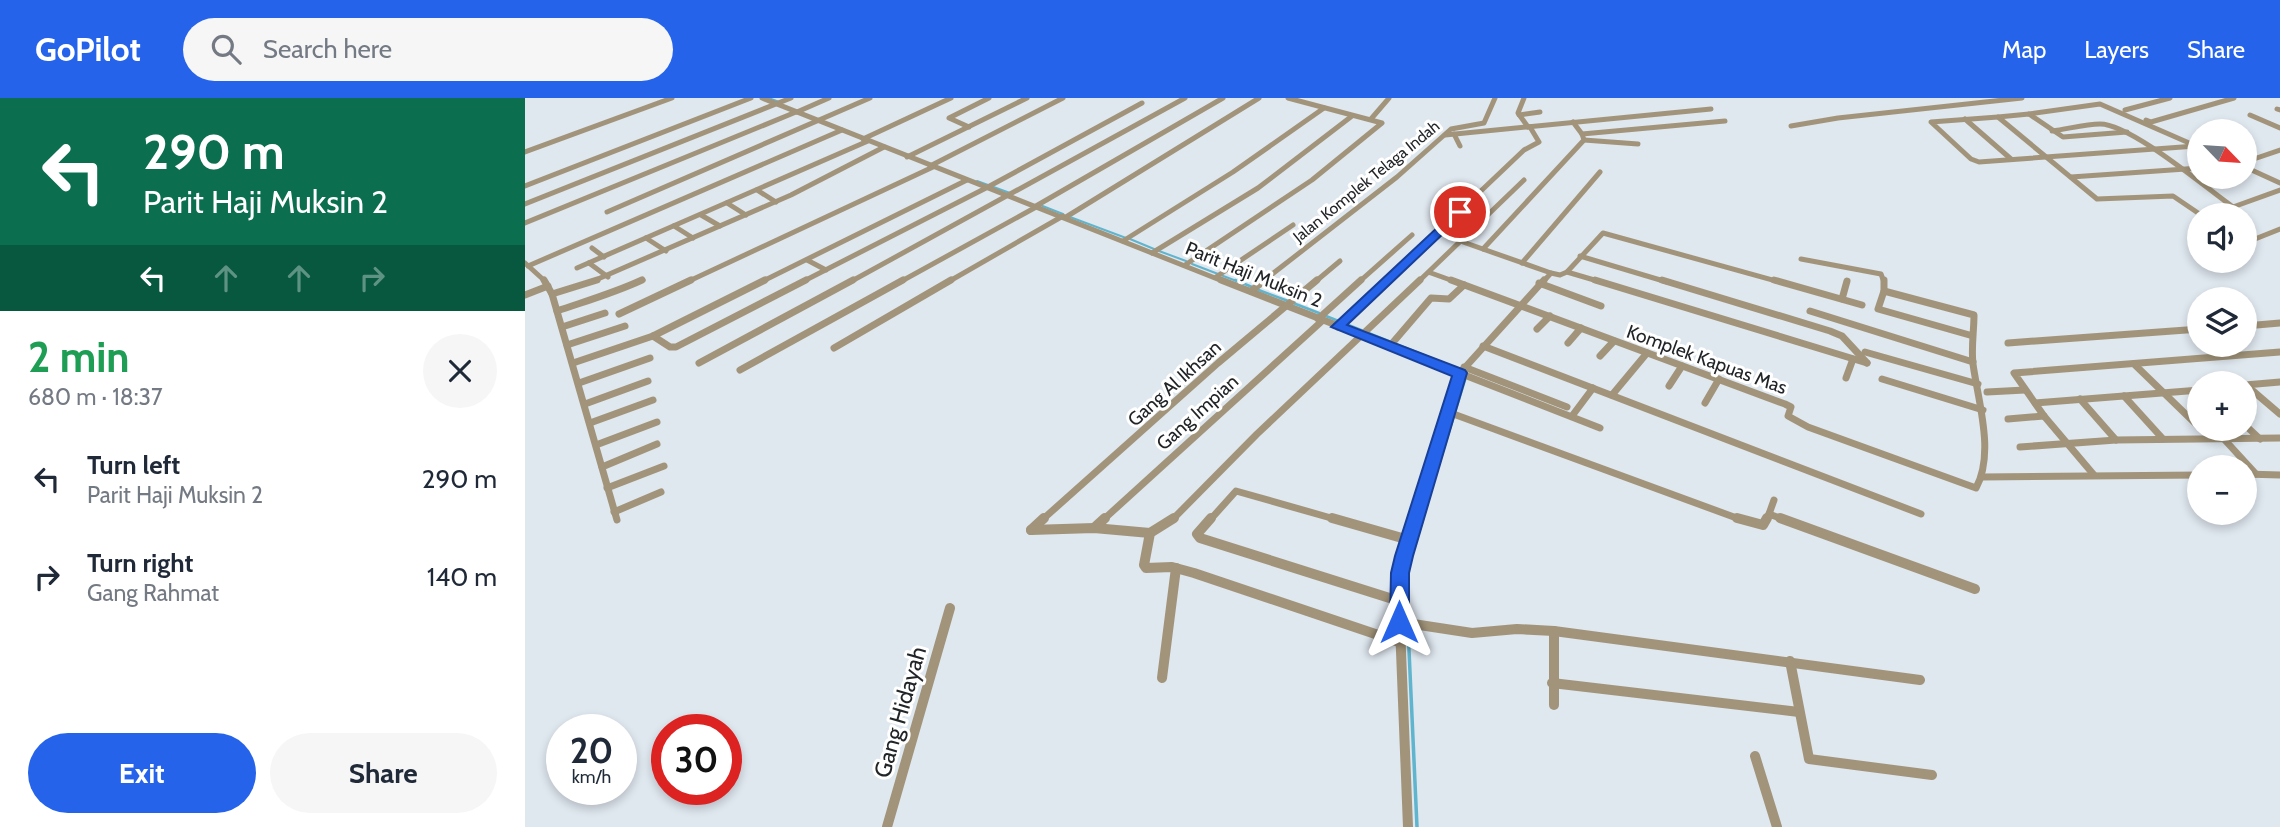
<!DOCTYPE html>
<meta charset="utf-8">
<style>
body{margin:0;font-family:Cabin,sans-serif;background:#f6f6f7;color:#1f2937;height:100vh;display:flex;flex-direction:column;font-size:26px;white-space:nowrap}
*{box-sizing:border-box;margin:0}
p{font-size:23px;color:#747a83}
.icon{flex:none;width:38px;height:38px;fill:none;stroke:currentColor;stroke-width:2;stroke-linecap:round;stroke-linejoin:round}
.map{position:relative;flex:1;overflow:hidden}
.panel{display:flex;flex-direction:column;background:#fff;width:525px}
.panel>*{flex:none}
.banner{background:#0b6e4f;color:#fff;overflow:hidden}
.needle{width:46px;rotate:115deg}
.tools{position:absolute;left:1662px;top:21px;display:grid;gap:14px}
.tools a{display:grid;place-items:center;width:70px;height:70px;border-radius:50%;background:#fff;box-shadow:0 4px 10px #0003;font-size:35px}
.speed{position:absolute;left:21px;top:616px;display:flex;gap:14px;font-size:35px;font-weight:700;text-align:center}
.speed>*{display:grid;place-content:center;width:91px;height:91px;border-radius:50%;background:#fff;box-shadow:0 4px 10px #0003;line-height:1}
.speed small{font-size:18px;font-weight:400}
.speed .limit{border:10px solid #d22;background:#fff;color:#111}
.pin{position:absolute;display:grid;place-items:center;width:60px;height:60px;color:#fff;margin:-30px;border:4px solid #fff;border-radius:50%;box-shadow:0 2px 7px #0007}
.me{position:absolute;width:77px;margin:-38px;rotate:0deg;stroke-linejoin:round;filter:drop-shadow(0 0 5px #0008)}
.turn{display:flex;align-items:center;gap:24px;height:147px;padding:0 28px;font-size:32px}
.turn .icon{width:91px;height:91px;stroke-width:2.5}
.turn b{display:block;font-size:49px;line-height:60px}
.lanes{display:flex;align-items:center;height:66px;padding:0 28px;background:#0003;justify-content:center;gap:35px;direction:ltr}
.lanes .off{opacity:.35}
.round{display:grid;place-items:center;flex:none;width:74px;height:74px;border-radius:37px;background:#f6f6f7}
.headline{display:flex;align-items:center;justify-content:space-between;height:119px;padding:0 28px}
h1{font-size:42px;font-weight:700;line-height:52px;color:#1e9e55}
.action{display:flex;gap:14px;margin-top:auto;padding:14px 28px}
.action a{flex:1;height:80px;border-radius:42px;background:#2563eb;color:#fff;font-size:28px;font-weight:700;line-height:80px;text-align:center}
.action a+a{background:#f6f6f7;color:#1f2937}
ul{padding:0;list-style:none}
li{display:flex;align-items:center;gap:21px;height:98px;padding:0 28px}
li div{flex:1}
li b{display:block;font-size:26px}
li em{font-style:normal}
header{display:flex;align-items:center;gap:42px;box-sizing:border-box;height:98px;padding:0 35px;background:#2563eb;color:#fff}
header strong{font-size:33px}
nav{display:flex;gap:38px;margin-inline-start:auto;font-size:24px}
.search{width:490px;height:63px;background:#f6f6f7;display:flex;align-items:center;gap:18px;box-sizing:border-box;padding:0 24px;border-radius:38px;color:#747a83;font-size:26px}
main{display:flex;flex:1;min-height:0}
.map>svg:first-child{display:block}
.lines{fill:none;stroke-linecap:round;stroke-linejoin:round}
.stream-far2{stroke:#5fb4ce;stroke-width:2}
.stream-far1{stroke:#5fb4ce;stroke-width:2.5}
.stream{stroke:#5fb4ce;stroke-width:3.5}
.minor-far2{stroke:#a2947a;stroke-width:5}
.minor-far1{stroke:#a2947a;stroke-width:7}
.minor{stroke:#a2947a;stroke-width:10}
.route{fill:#2563eb;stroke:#184099;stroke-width:2}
.labels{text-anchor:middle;stroke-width:6;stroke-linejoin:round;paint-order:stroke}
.far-street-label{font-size:16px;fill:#222528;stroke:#fff}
.street-label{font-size:19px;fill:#222528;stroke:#fff}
.near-street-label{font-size:23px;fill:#222528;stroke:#fff}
</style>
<header>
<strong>GoPilot</strong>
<div class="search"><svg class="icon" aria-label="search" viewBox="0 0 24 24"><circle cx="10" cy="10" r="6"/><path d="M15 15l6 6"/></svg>Search here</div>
<nav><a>Map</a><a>Layers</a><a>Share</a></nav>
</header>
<main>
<section class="panel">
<div class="banner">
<div class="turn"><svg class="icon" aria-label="left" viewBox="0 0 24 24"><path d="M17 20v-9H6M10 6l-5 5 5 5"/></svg><div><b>290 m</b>Parit Haji Muksin 2</div></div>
<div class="lanes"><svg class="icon" aria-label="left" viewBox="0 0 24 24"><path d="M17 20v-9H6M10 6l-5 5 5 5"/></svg><svg class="icon off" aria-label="ahead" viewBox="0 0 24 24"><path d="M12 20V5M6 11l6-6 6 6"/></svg><svg class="icon off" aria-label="ahead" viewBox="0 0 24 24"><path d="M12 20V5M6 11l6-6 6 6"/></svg><svg class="icon off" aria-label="right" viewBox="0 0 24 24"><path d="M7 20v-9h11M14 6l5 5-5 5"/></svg></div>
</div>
<div class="headline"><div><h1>2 min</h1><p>680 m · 18:37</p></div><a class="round"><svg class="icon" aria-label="close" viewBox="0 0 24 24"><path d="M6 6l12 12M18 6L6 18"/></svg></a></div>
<ul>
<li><svg class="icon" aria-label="left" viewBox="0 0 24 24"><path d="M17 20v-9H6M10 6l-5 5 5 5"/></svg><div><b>Turn left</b><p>Parit Haji Muksin 2</p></div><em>290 m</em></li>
<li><svg class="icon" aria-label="right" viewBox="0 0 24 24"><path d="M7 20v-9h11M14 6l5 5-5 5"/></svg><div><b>Turn right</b><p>Gang Rahmat</p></div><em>140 m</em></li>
</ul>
<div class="action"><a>Exit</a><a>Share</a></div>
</section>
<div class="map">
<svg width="1755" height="729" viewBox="0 0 1755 729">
<rect width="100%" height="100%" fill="#dfe7ef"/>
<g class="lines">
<g class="stream-far2">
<polyline points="244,0 254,4"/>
<polyline points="452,83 485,95"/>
<polyline points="515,107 538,116"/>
<polyline points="545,119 601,140"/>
<polyline points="605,141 629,151"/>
<polyline points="634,153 661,163"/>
<polyline points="667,166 714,184"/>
</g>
<g class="stream-far1">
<polyline points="710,182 727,189"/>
<polyline points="731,191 763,203"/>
<polyline points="768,205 794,215"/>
<polyline points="801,218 911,262"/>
<polyline points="897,422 941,279"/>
</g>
<g class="stream">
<polyline points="883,523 883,469 898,420"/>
<polyline points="883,530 892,729"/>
</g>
<g class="minor-far2">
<polyline points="237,0 700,184"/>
<polyline points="999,0 993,15 1003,29"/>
<polyline points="1752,11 1755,12"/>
<polyline points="1600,12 1645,0"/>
<polyline points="272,14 304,0"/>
<polyline points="994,17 1015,14"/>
<polyline points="1725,17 1755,30"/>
<polyline points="1473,19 1406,24 1446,61 1454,64 1671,48 1575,6 1504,16"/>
<polyline points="846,21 864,0"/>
<polyline points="1440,21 1486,61"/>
<polyline points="1621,22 1626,24 1709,0"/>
<polyline points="1048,24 1057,36 1200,23"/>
<polyline points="1266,28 1313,20 1497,0"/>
<polyline points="444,29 424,20 464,0"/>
<path d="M 1527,33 C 1543,31 1560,26 1575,26 C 1606,26 1681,90 1708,109 L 1689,117"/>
<polyline points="1602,34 1538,39 1504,16 1473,19 1572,101 1648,98 1676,117"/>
<polyline points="929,36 935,48"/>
<polyline points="920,37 1186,11"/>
<polyline points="338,41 426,0"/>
<polyline points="1059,42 1113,46"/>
<polyline points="0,54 147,0"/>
<polyline points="382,59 502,0"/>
<polyline points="1720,64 1755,52"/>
<polyline points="405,68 538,0"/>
<polyline points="1720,69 1755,85"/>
<polyline points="1546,79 1675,70"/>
<polyline points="0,88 226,0"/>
<polyline points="232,92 251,104"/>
<polyline points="202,105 221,117"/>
<polyline points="0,106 266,0"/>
<polyline points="511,108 698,0"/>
<polyline points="1708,109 1755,92"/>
<polyline points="82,114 345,0"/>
<polyline points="176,117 195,128"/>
<polyline points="541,119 734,0"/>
<polyline points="0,125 271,14"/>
<polyline points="149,128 168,140"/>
<polyline points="121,140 141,153"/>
<polyline points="598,143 708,74 799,10"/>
<polyline points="938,144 1026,175 1018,184"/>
<polyline points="1720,145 1755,131"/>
<polyline points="67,150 79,159"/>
<polyline points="958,151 1059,42 1057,36"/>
<polyline points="627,155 733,90 827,18"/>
<polyline points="1055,158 1142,184"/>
<polyline points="1276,161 1356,176 1359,184"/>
<polyline points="282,162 301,172"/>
<polyline points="0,165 21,184"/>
<polyline points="64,165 83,179"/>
<polyline points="997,165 1075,74"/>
<polyline points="660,167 787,82 857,25 763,0"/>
<polyline points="3,168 317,32"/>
<polyline points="52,170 343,43"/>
<polyline points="1042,174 1076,184"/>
<polyline points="906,175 931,184"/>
<polyline points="1026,175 1035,177 1042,174 1078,135 1255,184"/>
<polyline points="691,179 768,127"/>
<polyline points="66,184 266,97 359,49"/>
<polyline points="113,184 118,182"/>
<polyline points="162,184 408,69"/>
<polyline points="236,184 442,82"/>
<polyline points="277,184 461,90 617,5"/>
<polyline points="325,184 660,0"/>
<polyline points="375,184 513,108"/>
<polyline points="423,184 538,118"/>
<polyline points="737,184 872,79 926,31 959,25 970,0"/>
<polyline points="790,184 815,163"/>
<polyline points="834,184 887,137"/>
<polyline points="860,184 999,52 1014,44 1005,29"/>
<polyline points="893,184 999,82"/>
</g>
<g class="minor-far1">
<polyline points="19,182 27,196 92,422"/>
<polyline points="696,182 1075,330"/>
<path d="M 926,182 L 1260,306 L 1266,309 L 1263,318 L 1283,329 L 1451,390 C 1470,355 1453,303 1448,266 C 1446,250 1449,233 1449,217 L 1359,193 L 1353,211 L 1448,238"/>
<polyline points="1070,182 1342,265"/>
<polyline points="1137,182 1305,233 1317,238 1342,265"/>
<polyline points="1249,182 1337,207"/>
<polyline points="1359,182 1359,193"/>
<polyline points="1014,185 1076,208"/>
<polyline points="726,193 740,182"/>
<polyline points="27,196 72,182"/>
<polyline points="0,197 23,188"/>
<polyline points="1317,201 1322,183"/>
<path d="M 32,213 C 61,203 89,195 117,182"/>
<polyline points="1285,213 1448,264"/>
<polyline points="94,216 166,182"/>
<polyline points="793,221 836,182"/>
<polyline points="1720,228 1755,225"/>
<polyline points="37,229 80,215"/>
<polyline points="813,229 862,182"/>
<polyline points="1012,231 1025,218"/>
<polyline points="128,238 145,249 151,249 281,182"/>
<polyline points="1043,245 1056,230"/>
<polyline points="1483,245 1675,231"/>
<polyline points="42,247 100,228"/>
<polyline points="958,248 1396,416"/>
<polyline points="864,249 906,200 924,201 939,187"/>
<polyline points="309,250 426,182"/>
<polyline points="1340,254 1453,286"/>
<polyline points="1075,258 1089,243"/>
<polyline points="48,265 128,238 240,182"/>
<polyline points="174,265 328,182"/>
<polyline points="1609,266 1675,330"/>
<polyline points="939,269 1042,309"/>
<polyline points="215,272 378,182"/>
<polyline points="1321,280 1328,261"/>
<polyline points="1357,281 1458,312"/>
<polyline points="54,285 125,260"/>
<polyline points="1720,287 1755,284"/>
<polyline points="1721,287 1755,316"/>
<polyline points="1144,288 1157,268"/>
<polyline points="1462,294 1500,292"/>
<polyline points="1087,297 1122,255"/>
<polyline points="1599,298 1638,341"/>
<polyline points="1555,301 1591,342"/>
<polyline points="1180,305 1194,281"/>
<polyline points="1510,305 1675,292"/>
<polyline points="60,306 123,283"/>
<polyline points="923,314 1217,422"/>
<polyline points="1047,318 1068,290"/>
<polyline points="1483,321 1519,318"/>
<polyline points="65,325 128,302"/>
<polyline points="1720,327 1735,341"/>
<polyline points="1698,340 1731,376"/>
<polyline points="71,347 132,324"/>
<polyline points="1495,349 1591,342 1755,340"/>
<polyline points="77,369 132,346"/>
<polyline points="1720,376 1755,377"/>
<polyline points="1569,377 1519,318 1489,275 1755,254"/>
<polyline points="1457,379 1675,377"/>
<polyline points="82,390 139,368"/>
<polyline points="89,414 136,394"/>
<polyline points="1244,416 1249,402"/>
<polyline points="517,422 693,265 792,182"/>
<polyline points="578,422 797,223"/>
<polyline points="647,422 732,336 895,182"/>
<polyline points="685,422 711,393 813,422"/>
<polyline points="890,422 935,275 1019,182"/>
<polyline points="1241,422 1244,416 1260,422"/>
</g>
<g class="minor">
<polyline points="649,420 625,435 619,467 621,470 647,469 669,475 874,544"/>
<polyline points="686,420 672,436 675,440 874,503"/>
<polyline points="807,420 884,442"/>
<polyline points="1212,420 1238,427 1242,420"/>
<polyline points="1255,420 1450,491"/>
<polyline points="569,430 580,420"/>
<polyline points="506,432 519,420"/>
<polyline points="506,432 569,430 625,435"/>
<polyline points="875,524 947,535 992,531 1029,533 1395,582"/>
<polyline points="1029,533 1029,607"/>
<polyline points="1265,563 1284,661 1407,677"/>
<polyline points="637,580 651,470"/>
<polyline points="1027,585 1274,614"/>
<polyline points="1230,658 1252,729"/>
<polyline points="362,729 425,510"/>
<polyline points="883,729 874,503 879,458 891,420"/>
</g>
</g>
<polygon class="route" points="931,112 941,114 822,227 940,272 942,275 888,458 884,475 884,524 881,529 874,532 868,529 865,524 866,475 870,458 927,278 806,229"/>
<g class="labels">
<g class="far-street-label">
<text transform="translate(841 83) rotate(-39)" y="6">Jalan Komplek Telaga Indah</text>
</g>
<g class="street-label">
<text transform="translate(729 176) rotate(22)" y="7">Parit Haji Muksin 2</text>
<text transform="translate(1182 261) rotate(20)" y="7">Komplek Kapuas Mas</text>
<text transform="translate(649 285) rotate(-42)" y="7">Gang Al Ikhsan</text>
<text transform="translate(672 314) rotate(-42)" y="7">Gang Impian</text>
</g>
<g class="near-street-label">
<text transform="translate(375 614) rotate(-74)" y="8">Gang Hidayah</text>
</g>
</g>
</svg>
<div class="tools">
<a><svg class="needle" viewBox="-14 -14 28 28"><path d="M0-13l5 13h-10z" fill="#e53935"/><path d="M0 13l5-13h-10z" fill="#747a83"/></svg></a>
<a><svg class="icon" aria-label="sound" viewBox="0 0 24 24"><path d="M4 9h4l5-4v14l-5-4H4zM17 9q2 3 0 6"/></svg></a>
<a><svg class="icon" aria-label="layers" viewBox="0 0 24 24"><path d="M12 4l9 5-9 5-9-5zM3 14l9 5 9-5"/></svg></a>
<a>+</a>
<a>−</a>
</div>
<div class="speed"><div>20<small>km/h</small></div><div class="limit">30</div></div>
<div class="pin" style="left:935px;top:114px;background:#d93025"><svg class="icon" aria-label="arrive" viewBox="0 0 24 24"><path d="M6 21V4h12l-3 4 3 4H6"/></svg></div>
<svg class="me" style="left:874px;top:524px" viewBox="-20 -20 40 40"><path d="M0-17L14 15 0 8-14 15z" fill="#2563eb" stroke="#fff" stroke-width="4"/></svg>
</div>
</main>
